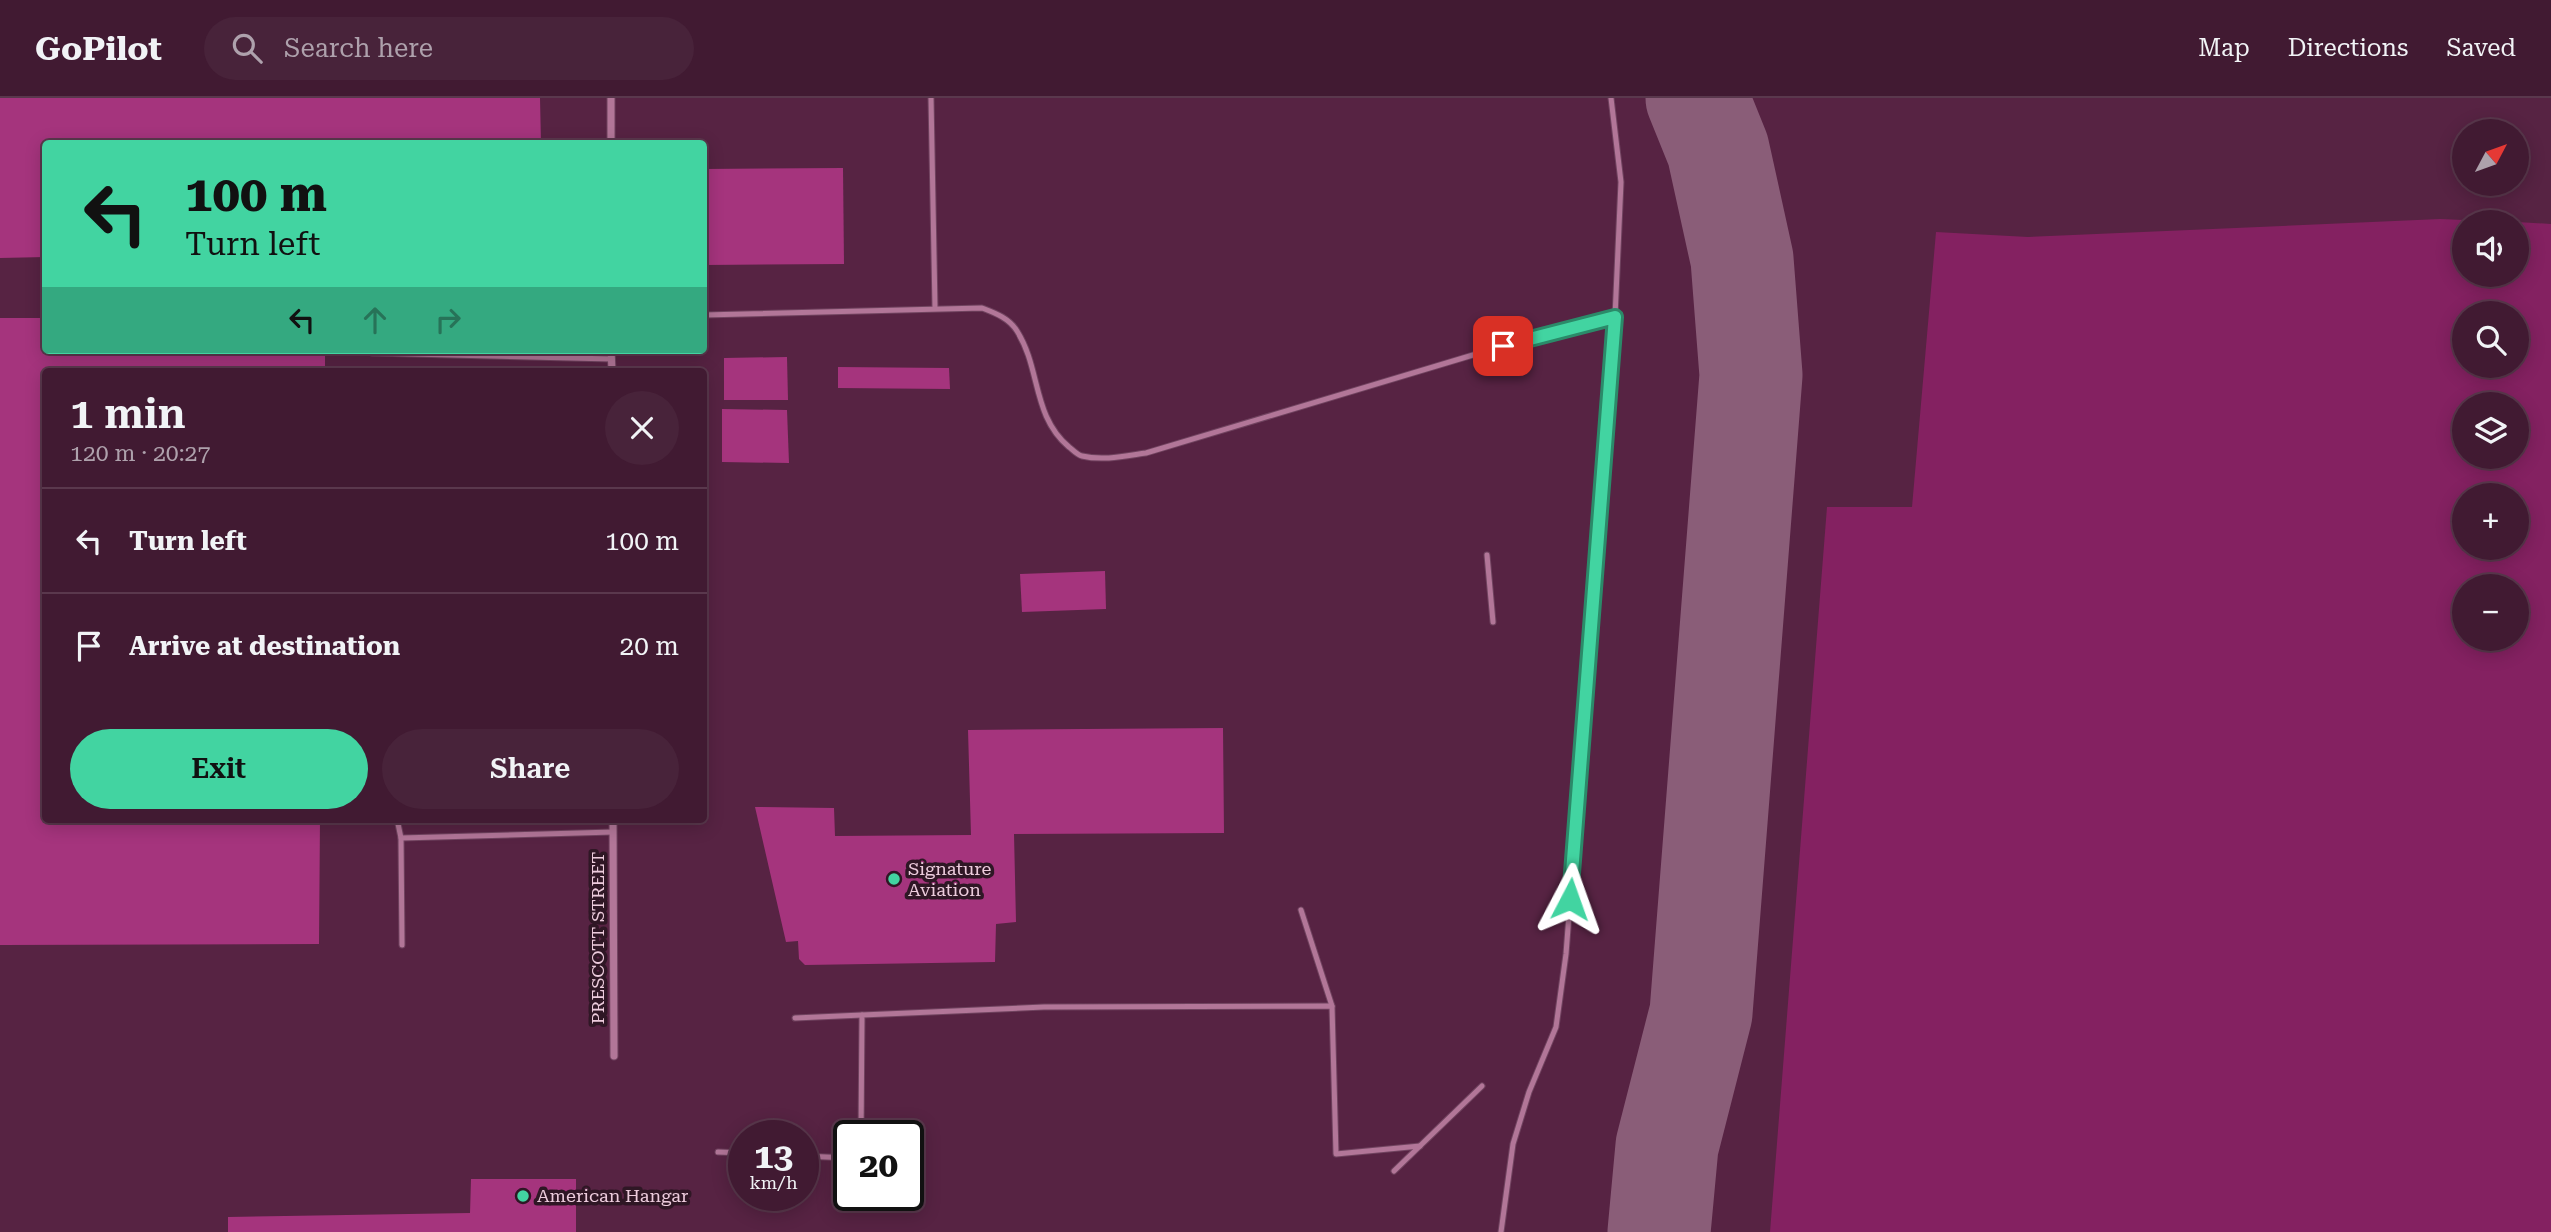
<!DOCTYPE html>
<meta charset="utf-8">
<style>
body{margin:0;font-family:"Roboto Serif",serif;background:#48233a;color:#f1f3f6;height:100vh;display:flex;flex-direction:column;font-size:26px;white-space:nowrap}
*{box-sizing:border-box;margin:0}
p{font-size:23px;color:#aea1ac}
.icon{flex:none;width:38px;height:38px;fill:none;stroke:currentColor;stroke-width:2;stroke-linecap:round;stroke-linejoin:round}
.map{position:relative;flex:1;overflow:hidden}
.drawer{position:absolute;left:42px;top:270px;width:665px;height:455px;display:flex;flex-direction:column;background:#411a32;border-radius:7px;box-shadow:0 4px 18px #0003,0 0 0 2px #5a384d}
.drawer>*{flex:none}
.guide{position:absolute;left:42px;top:42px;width:665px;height:214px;border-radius:7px;box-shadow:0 4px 18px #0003,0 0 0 2px #5a384d;background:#42d4a1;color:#111;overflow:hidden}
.needle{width:46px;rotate:49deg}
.tools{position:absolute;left:2452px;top:21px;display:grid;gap:14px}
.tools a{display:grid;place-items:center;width:77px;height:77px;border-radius:50%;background:#411a32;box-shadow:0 4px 18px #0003,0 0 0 2px #5a384d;font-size:35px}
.speed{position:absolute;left:728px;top:1022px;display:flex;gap:14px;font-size:35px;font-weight:700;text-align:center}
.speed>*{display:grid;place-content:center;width:91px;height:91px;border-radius:50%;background:#411a32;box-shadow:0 4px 18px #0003,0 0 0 2px #5a384d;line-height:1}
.speed small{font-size:18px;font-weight:400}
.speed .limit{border:4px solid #111;border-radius:10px;background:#fff;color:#111}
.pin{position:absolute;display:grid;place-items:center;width:60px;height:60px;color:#fff;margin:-30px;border-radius:14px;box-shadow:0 4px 10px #0006}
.me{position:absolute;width:77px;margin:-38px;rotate:4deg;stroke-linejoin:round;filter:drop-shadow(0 0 5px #0008)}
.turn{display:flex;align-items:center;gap:24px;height:147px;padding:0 28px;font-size:32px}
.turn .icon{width:91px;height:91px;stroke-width:2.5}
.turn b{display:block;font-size:49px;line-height:60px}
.lanes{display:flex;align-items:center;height:66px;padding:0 28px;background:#0003;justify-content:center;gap:35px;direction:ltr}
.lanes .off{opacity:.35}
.round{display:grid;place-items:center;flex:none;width:74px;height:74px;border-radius:37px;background:#48233a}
.summary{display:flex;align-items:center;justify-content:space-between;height:119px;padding:0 28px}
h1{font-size:42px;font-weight:600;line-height:52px}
.primary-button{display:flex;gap:14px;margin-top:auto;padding:14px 28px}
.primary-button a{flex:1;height:80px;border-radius:42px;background:#42d4a1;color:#111;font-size:28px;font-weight:600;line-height:80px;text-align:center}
.primary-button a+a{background:#48233a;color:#f1f3f6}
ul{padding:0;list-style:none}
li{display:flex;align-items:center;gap:21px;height:105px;padding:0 28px;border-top:2px solid #5a384d}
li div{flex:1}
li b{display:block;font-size:26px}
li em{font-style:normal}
header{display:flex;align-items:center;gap:42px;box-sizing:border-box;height:98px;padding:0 35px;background:#411a32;border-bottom:2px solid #5a384d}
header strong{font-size:33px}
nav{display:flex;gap:38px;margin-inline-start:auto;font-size:24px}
.search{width:490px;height:63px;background:#48233a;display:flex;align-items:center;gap:18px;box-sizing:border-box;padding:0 24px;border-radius:38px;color:#aea1ac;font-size:26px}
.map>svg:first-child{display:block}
.green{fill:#842161;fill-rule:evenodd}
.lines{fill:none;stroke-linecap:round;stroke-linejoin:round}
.taxiway{stroke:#8a5d78;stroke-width:103}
.building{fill:#a5347d}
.service-casing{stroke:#70435f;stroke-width:7}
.minor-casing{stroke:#70435f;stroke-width:9}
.service{stroke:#b27698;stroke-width:5}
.minor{stroke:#b27698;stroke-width:7}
.route-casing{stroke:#2b8a69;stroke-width:18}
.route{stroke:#42d4a1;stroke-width:12}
.poi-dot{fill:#42d4a1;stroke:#2f1725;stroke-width:2.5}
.labels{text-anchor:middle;stroke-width:7;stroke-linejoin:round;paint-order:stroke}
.poi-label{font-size:18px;fill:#edccdd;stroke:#2f1725;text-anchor:start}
.street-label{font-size:18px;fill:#edccdd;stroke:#2f1725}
</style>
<header>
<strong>GoPilot</strong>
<div class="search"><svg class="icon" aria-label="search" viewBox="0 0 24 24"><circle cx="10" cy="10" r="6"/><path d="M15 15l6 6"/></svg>Search here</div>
<nav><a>Map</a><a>Directions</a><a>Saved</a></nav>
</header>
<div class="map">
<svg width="2551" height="1134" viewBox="0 0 2551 1134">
<rect width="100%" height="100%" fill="#572343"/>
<path class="green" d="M 2440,121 L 2511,124 L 2464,124 L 2464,177 L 2516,177 L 2517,124 L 2551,126 L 2551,1134 L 1770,1134 L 1827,409 L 1912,409 L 1936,134 L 2028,139 ZM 2516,215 L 2516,268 L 2464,268 L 2464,215 ZM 2464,306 L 2516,306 L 2516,359 L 2464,359 ZM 2516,397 L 2516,450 L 2464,450 L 2464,397 ZM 2516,488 L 2516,541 L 2464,541 L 2464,488 Z"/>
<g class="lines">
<polyline class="taxiway" points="1659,1134 1667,1048 1701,915 1751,277 1742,161 1718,52 1697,0"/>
</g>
<g class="building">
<polygon points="0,0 540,0 541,46 46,46 46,159 0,160"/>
<polygon points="843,70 844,166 704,167 704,71"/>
<polygon points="0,220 46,220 46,252 325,252 325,273 46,273 46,721 320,721 319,846 0,847"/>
<polygon points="787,259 788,302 724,302 724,260"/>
<polygon points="838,269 949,270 950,291 838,290"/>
<polygon points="722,311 787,312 789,365 722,364"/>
<polygon points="1105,473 1106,511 1022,514 1020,476"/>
<polygon points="1223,630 1224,735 1014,736 1016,824 996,826 995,864 805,867 799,861 798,843 786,844 755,709 834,710 835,738 971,737 968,632"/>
<polygon points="471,1081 576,1081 576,1134 228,1134 228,1119 470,1115"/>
</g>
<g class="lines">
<g class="service-casing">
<g id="service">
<polyline points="931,0 935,210"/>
<path d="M 704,217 L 982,210 C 995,215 1009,220 1017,233 C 1041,271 1032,318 1069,349 C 1073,352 1077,357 1082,358 C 1103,363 1125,358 1146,355 L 1503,248 L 1615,219"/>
<polyline points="372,255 612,261"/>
<polyline points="1487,457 1493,524"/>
<polyline points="397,721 401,740 402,847"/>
<polyline points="401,740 613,734"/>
<polyline points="1301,812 1332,908"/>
<polyline points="795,920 862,917"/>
<polyline points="861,1038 862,917 1044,909 1332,908 1336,1056 1420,1048"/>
<polyline points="718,1054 744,1055"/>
<polyline points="803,1058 849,1060"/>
<polyline points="1394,1073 1482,988"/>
<polyline points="1501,1134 1513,1046 1529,994 1556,929 1566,856 1615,219 1621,84 1611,0"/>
</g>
</g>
<g class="minor-casing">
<g id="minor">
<polyline points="611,0 611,46"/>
<polyline points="611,252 612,273"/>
<polyline points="613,721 614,958"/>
</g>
</g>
<use href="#service" class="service"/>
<use href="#minor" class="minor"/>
</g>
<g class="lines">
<g class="route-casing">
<polyline id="route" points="1503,248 1615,219 1570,801"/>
</g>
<use href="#route" class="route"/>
</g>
<g class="poi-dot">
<circle cx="894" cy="781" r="7"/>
<circle cx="523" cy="1098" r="7"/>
</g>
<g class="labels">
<g class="poi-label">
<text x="908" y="777">Signature<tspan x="908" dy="21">Aviation</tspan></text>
<text x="537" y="1104">American Hangar</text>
</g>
<g class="street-label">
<text transform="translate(598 840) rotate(-90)" y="6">PRESCOTT STREET</text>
</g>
</g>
</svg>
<div class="tools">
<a><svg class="needle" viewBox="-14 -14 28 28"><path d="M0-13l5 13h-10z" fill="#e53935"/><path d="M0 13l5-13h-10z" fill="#aea1ac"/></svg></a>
<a><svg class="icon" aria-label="sound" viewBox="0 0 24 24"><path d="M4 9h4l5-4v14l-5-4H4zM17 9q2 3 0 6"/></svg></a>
<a><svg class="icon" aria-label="search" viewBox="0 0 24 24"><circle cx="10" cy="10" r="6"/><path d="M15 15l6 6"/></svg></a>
<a><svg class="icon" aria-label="layers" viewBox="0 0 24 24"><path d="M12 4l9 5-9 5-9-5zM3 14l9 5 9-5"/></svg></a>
<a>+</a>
<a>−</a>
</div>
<div class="speed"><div>13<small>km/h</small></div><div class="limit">20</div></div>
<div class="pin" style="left:1503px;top:248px;background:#d93025"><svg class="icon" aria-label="arrive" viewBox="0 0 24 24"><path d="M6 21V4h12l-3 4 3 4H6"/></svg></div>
<svg class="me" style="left:1570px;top:801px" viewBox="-20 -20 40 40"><path d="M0-17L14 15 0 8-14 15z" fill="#42d4a1" stroke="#fff" stroke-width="4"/></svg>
<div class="guide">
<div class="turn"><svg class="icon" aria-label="left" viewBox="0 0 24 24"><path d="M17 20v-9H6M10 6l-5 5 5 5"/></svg><div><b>100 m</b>Turn left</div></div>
<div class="lanes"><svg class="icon" aria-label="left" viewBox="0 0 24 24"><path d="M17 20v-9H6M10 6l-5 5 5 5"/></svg><svg class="icon off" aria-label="ahead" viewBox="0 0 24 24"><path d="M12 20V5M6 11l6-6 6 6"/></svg><svg class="icon off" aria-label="right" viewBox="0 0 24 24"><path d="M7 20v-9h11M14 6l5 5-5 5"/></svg></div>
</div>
<section class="drawer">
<div class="summary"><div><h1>1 min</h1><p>120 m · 20:27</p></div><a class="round"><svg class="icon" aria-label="close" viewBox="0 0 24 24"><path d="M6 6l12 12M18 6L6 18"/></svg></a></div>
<ul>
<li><svg class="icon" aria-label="left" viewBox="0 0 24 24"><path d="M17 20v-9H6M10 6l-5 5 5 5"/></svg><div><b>Turn left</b></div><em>100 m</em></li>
<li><svg class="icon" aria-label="arrive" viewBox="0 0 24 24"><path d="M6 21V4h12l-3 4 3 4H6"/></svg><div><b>Arrive at destination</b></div><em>20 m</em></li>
</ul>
<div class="primary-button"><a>Exit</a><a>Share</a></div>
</section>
</div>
